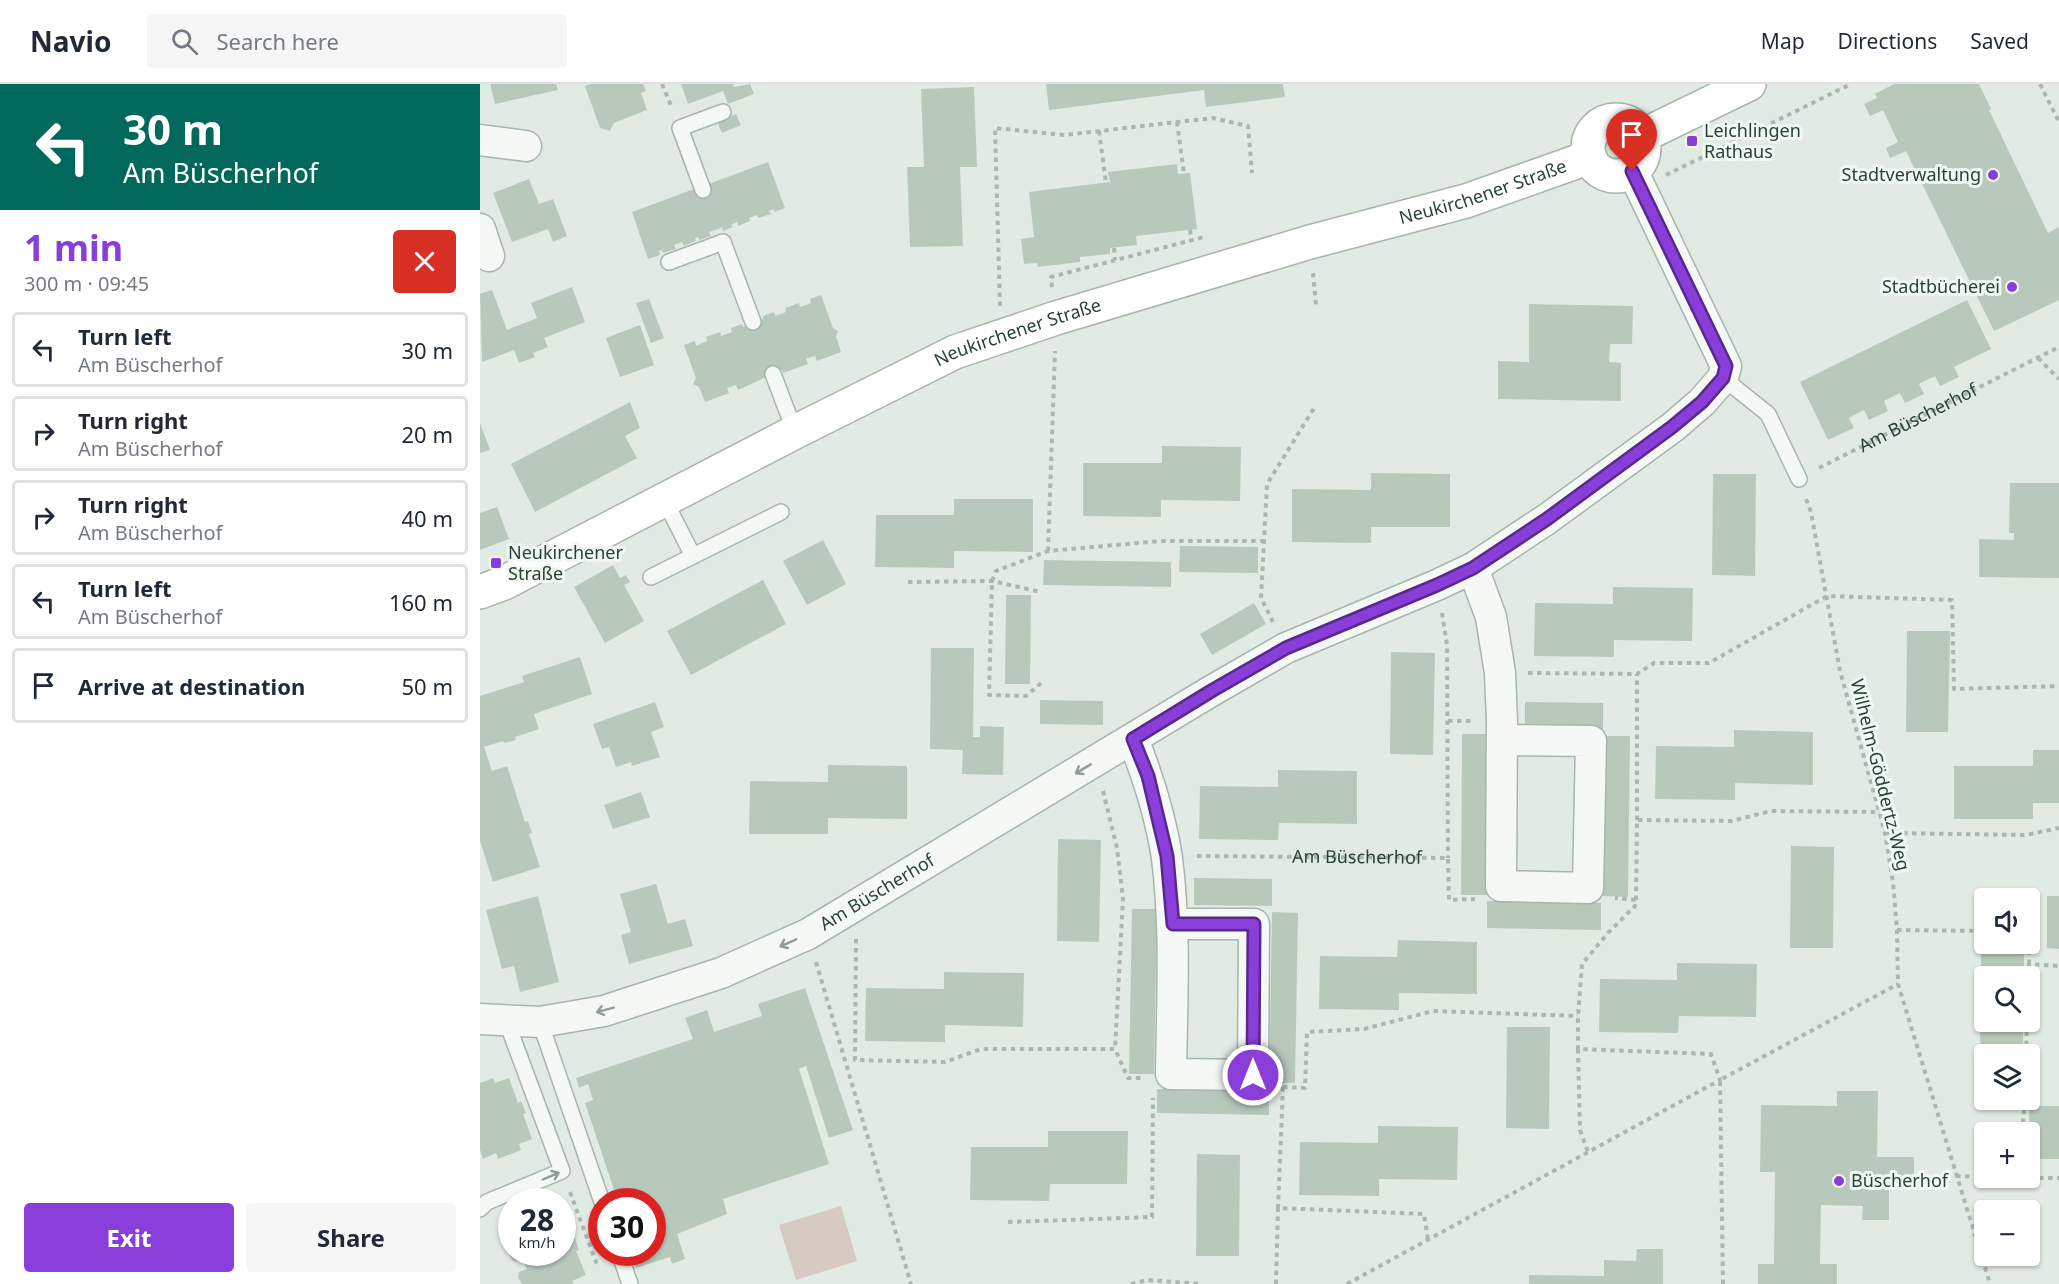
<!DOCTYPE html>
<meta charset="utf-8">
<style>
body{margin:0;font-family:"Noto Sans",sans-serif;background:#f6f6f7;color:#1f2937;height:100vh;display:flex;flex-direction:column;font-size:22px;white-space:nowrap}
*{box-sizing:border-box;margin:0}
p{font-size:20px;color:#747a83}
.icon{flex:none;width:33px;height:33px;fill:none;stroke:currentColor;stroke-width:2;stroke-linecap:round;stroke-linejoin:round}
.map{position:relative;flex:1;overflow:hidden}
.side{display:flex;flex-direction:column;background:#fff;width:480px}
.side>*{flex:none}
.banner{background:#00695c;color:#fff;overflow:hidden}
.fabs{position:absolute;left:1494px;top:804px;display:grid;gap:12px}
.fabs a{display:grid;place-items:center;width:66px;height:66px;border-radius:6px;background:#fff;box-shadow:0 2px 4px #0004;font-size:30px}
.speed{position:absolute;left:18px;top:1104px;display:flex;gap:12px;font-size:30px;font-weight:700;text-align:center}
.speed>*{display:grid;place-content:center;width:78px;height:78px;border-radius:50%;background:#fff;box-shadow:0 2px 4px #0004;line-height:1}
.speed small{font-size:15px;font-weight:400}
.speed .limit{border:9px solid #d22;background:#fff;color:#111}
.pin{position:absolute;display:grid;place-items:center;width:51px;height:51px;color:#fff;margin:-62px -26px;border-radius:50% 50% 50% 0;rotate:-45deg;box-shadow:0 0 6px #0007}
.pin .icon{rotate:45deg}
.me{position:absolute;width:66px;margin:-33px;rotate:0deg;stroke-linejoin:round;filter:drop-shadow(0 0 4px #0008)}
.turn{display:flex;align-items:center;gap:21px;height:126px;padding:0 24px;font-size:27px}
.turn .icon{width:78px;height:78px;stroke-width:2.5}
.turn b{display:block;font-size:42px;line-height:51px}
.round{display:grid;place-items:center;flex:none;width:63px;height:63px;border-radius:6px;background:#f6f6f7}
.headline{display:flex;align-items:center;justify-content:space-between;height:102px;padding:0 24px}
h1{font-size:36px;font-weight:700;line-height:45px;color:#8a3ed9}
.primary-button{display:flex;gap:12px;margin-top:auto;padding:12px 24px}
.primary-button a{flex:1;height:69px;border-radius:6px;background:#8a3ed9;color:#fff;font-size:24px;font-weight:700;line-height:69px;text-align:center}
.primary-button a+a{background:#f6f6f7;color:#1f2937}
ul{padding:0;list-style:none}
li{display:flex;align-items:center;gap:18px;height:75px;margin:0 12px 9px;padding:0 12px;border:3px solid #e0e1e3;border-radius:6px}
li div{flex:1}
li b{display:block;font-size:22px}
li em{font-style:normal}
header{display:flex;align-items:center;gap:36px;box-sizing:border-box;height:84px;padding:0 30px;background:#fff;border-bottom:2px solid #e0e1e3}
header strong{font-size:28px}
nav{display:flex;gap:33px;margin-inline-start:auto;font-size:21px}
.search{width:420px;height:54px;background:#f6f6f7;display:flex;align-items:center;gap:15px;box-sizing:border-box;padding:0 21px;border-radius:6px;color:#747a83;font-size:22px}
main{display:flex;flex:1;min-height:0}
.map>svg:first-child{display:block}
.green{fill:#d6cac2}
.building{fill:#b8c9bc}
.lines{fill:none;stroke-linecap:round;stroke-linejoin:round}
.service-casing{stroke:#a6b6aa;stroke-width:18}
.minor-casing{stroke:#a6b6aa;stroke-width:33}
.secondary-casing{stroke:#a6b6aa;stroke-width:36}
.path{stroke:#abb8af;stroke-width:4;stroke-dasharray:4.5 4.5;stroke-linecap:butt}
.service{stroke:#f5f9f6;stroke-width:15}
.minor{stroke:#f5f9f6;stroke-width:30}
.secondary{stroke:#fff;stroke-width:33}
.oneway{stroke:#8e9e93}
.route-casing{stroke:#5a288d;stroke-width:15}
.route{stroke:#8a3ed9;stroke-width:10}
.poi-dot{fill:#8a3ed9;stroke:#f1f8f3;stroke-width:2}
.labels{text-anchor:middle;stroke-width:6;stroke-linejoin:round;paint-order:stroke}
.poi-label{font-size:18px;fill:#284430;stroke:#f1f8f3;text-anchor:start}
.street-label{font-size:18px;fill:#284430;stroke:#f1f8f3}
</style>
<header>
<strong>Navio</strong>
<div class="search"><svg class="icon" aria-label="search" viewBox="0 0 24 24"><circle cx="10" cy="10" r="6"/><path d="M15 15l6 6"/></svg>Search here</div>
<nav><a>Map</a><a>Directions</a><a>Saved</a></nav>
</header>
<main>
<section class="side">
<div class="banner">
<div class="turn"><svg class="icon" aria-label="left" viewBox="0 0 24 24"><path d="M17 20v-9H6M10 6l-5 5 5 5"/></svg><div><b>30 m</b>Am Büscherhof</div></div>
</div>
<div class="headline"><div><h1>1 min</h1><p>300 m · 09:45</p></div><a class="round" style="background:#d93025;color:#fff"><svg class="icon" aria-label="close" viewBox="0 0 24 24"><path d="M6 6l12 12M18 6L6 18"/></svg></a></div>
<ul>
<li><svg class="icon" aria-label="left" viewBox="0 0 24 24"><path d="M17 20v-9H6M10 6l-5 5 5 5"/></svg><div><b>Turn left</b><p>Am Büscherhof</p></div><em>30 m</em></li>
<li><svg class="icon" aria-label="right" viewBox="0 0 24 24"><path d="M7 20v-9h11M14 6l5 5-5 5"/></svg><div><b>Turn right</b><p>Am Büscherhof</p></div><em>20 m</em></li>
<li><svg class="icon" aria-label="right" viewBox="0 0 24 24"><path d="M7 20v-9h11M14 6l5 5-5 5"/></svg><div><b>Turn right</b><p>Am Büscherhof</p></div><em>40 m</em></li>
<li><svg class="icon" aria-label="left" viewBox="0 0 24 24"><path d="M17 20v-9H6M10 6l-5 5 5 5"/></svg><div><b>Turn left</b><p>Am Büscherhof</p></div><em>160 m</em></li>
<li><svg class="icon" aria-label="arrive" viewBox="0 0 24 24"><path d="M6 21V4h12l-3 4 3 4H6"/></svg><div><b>Arrive at destination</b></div><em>50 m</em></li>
</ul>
<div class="primary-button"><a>Exit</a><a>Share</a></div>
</section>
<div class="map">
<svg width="1579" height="1200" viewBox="0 0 1579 1200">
<rect width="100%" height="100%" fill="#e1ebe4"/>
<polygon class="green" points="361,1122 377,1177 316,1196 299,1141"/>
<g class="building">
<polygon points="10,0 76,0 78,6 15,20"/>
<polygon points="111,0 163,0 166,7 161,9 167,26 134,39 130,47 120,44 105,2"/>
<polygon points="201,0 253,0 254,3 270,0 274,10 248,20 243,7 208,20"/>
<polygon points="566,0 803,0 805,13 726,23 724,6 569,26"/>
<polygon points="1414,0 1499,0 1511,25 1509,26 1568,149 1579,143 1579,216 1514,247 1426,67 1410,74 1406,64 1418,58 1403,26 1390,32 1384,20 1397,14 1395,10"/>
<polygon points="494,3 497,83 480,83 483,162 430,163 427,83 444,83 441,5"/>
<polygon points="256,30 261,41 242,49 237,38"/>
<polygon points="288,78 305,124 295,128 294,125 289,127 291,130 278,134 277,131 269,134 270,137 258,142 257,138 251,141 253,143 243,147 242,143 238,145 229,148 231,152 220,156 218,153 215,154 216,157 204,162 202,158 194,161 196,165 183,169 182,166 179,167 180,171 168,175 152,128 214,105 215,109 227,105 226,101"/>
<polygon points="697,80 698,90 710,89 717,145 656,152 657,161 630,164 630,170 600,173 600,178 558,183 557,179 544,180 541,155 554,153 549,108 630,98 628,88"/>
<polygon points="49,95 59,120 73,115 87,152 73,158 68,145 32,158 13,109"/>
<polygon points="92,203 105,238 64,254 68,263 53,269 55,273 39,279 34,266 2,278 0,210 12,206 27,246 57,234 51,219"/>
<polygon points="341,211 353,244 358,247 356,252 361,268 337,277 335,272 326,275 328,280 303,289 302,286 258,306 256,301 247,304 249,309 225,318 219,303 213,300 216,294 204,261 215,257 216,262 227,257 226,253 240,248 241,252 252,248 251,244 262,240 263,243 283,235 283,232 294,228 295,232 306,228 305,224 319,219 320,223 331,219 330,215"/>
<polygon points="169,215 184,254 171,259 156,219"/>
<polygon points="1487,216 1511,265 1474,283 1479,293 1460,302 1455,292 1439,300 1444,310 1425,319 1420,309 1404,317 1408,327 1389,336 1384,326 1369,334 1374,344 1348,356 1320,298"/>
<polygon points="1049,220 1153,222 1152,260 1130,260 1129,278 1141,279 1141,317 1018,315 1018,277 1049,278"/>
<polygon points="160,241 174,281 140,293 126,254"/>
<polygon points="150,318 160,344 145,352 157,374 55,428 31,380"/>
<polygon points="0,339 10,366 0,369"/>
<polygon points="682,362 761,363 760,417 681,416 681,433 603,432 603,379 682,379"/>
<polygon points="891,389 970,390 970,443 891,443 891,459 812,458 812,405 891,406"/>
<polygon points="1233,390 1276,390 1275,492 1232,491"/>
<polygon points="1530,399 1579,399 1579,494 1499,493 1499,455 1534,456 1534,449 1529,449"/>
<polygon points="474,415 553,415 553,468 474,467 474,484 395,483 396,431 474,431"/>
<polygon points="17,423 29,455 0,466 0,429"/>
<polygon points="343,456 366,500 327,521 303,477"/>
<polygon points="700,462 778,463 778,489 699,488"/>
<polygon points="564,476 691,478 691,503 563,501"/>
<polygon points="133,481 140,494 146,491 150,498 144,501 164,537 125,559 94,503"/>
<polygon points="283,496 306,540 211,591 187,547"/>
<polygon points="1133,503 1213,504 1212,557 1134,556 1134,573 1054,572 1055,519 1133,520"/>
<polygon points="526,511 551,511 550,600 525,600"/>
<polygon points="774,519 786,540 732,571 720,550"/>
<polygon points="1427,547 1470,547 1468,648 1426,648"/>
<polygon points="451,564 494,564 493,653 500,653 500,642 524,643 523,691 482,690 483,666 450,665"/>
<polygon points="911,568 955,569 953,671 910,670"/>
<polygon points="100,573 112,610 54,630 59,645 35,653 36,656 24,659 23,657 4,663 12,687 27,682 45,738 48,737 52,749 49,750 60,783 13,798 0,757 0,612 44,598 42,592"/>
<polygon points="560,616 623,617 623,641 560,640"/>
<polygon points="175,618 184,643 171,648 180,673 152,682 151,678 136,683 129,663 122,665 113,640"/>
<polygon points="1045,618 1123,619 1123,645 1045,644"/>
<polygon points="1254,646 1333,648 1333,701 1255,699 1255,716 1175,715 1176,662 1254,663"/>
<polygon points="982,650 1009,650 1007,811 981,811"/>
<polygon points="1123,652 1150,652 1148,813 1121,812"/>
<polygon points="1553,666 1579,666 1579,719 1553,719 1553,735 1474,735 1474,682 1553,682"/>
<polygon points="348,681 427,682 427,735 348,734 348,750 269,750 270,697 348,698"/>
<polygon points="798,686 877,687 877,740 799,739 798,756 719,755 720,702 798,703"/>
<polygon points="161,708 170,733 133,745 124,721"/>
<polygon points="578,755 621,756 619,858 577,857"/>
<polygon points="1311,762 1354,763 1353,864 1310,864"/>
<polygon points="714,794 792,795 792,822 714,821"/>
<polygon points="176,800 188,840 205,835 213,862 149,880 141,851 151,848 140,810"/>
<polygon points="58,812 79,898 40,908 34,882 22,885 6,826"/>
<polygon points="1567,812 1579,812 1579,865 1567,864"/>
<polygon points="1007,817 1121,819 1121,846 1007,844"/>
<polygon points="652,825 677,825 674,990 649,990"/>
<polygon points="792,828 818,829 815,999 789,999"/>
<polygon points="918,856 997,858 997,910 919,909 919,926 839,925 840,872 917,873"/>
<polygon points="1501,864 1544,864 1544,892 1504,892 1504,938 1543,938 1543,965 1500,965"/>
<polygon points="1197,879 1277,880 1276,933 1199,932 1198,949 1119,948 1120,895 1197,896"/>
<polygon points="464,888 544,889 543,943 465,941 465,958 385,957 386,904 464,905"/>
<polygon points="325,904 373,1046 349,1054 326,982 319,985 349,1080 243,1115 247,1130 197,1150 205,1175 192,1180 190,1173 156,1184 151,1168 172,1168 172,1118 138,1118 105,1019 113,1016 108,1000 99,1004 96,994 213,955 205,934 227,926 234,948 282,932 278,920"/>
<polygon points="1027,943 1070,943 1069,1045 1026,1044"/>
<polygon points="13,994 15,999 29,994 38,1019 41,1017 46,1029 43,1030 52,1055 39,1060 41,1066 18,1075 16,1069 3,1075 0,1066 0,999"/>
<polygon points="677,1005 789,1006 789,1031 677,1029"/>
<polygon points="1357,1007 1398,1007 1397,1073 1434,1073 1434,1104 1409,1104 1409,1136 1382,1136 1383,1122 1341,1121 1340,1180 1357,1180 1357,1200 1278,1200 1278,1180 1294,1180 1295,1088 1280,1088 1281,1021 1357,1022"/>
<polygon points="1549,1022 1579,1022 1579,1075 1550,1075"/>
<polygon points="898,1042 978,1043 977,1096 899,1095 899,1112 819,1111 820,1058 898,1059"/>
<polygon points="568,1047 648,1047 647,1100 570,1100 569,1117 490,1116 491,1063 568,1063"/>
<polygon points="717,1070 760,1071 759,1172 716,1172"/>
<polygon points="83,1132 92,1155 95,1154 99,1166 96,1167 106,1191 92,1197 94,1200 42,1200 38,1193 39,1188 47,1185 42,1175 35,1178 31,1174 29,1169 31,1161 32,1168 82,1168"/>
<polygon points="1157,1165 1183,1165 1183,1200 1049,1200 1049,1191 1124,1192 1124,1176 1156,1177"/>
</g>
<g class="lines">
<g class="service-casing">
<g id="service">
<polyline points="223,106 200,44 243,28"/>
<polyline points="189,178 243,158 273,238"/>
<polyline points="293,290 315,348"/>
<polyline points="1243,294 1288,330 1319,395"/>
<polyline points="184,415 213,472"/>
<polyline points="171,493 301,428"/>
<polyline points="60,938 122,1118"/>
<polyline points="0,1125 7,1118 82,1087 26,936"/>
<polyline points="139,1168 150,1200"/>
</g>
</g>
<g class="minor-casing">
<g id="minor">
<polyline points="0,56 46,62"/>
<polyline points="0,145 9,172"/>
<polyline points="993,484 1011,533 1020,589 1022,637 1021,802 1108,804 1111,657 1022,656"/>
<path d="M 653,655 C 668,693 681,734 687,774 C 696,846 692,918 691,990 L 773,991 L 774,840 L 693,840"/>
<path id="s3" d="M 0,935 L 60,938 L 124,927 L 241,889 L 328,850 L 733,606 L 806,564 L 957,501 L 993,484 L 1067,435 L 1193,343 L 1222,318 L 1243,294 L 1246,282 L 1152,86"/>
</g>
</g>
<g class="secondary-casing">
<g id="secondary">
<circle cx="1136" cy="64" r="28"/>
<polyline points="1162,52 1269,0"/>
<path id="s4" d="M 0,508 L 24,499 L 315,348 L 475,268 L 576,234 L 830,158 L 986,117 L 1110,73"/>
</g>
</g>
<g class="path">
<polyline points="182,0 192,24"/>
<polyline points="1560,0 1579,38"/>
<polyline points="697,38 704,90"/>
<polyline points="619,47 626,99"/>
<polyline points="1186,91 1371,0"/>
<polyline points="710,146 711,155"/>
<polyline points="634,164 635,176"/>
<polyline points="833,189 836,221"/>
<polyline points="572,203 571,193 724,153"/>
<polyline points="520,222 515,44 584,51 733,34 768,42 772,89"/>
<polyline points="1558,274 1579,295"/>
<path id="s1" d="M 1339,384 L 1579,263"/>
<polyline points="1326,415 1331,428 1360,587 1405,749 1413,798 1417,846 1418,900 1510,1200"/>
<polyline points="568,467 575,267"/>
<polyline points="428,498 512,497 561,508"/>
<polyline points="962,529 967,561 968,774"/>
<polyline points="793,538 781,514 787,400 836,321"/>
<polyline points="1048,589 1157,590 1174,579 1229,579 1347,512 1472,516 1474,605 1579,602"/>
<polyline points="561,599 546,612 509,611 512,497 516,487 568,467 681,457 784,457"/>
<polyline points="968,637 994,637"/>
<polyline points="623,707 637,764 643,815 635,965"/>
<polyline points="1157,736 1157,590"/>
<polyline points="1405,749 1546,751 1579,744"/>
<path id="s2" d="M 717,772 L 968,774 L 969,816 L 995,815"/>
<polyline points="1156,816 1157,736 1252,737 1291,727 1400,728"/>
<polyline points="1417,846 1504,847"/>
<polyline points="376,855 375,976 465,978 501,965 635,965 648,994 663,994"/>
<polyline points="336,878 431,1200"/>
<polyline points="1549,880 1550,847"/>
<polyline points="1549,892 1549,880 1579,882"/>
<polyline points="1098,965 1100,1046 1108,1068"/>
<polyline points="1546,970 1547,938"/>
<polyline points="803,1003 825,1004 827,948 884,945 953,927 1098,932"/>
<polyline points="803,1003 798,1124 944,1130 948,1156"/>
<polyline points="1542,1048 1545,1016"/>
<polyline points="1476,1092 1504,1093"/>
<polyline points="1541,1094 1579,1094"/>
<polyline points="90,1108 117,1181"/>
<polyline points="528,1138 672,1133 673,1014"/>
<polyline points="651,1200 667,1196 721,1200"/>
<polyline points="796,1200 798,1124"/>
<polyline points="867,1200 1240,996 1231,970 1098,965 1098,932 1102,880 1128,849 1155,822 1156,816 1135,814"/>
<polyline points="1243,1200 1240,996 1418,900"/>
</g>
<use href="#service" class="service"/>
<use href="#minor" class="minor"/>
<use href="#secondary" class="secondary"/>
</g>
<defs><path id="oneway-shaft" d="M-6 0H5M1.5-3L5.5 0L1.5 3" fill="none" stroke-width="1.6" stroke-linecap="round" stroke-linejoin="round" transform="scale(1.5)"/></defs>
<g class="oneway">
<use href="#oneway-shaft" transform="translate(603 685) rotate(149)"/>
<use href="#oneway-shaft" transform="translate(308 859) rotate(156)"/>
<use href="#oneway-shaft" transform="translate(125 926) rotate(165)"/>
<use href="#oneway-shaft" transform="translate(71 1092) rotate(-23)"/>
</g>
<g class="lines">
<g class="route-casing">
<polyline id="route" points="773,991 774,840 693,840 687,772 668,692 653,655 733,606 806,564 957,501 993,484 1067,435 1192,343 1222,318 1243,294 1246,282 1152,87"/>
</g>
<use href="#route" class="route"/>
</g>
<g class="poi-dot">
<rect x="1206" y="51" width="12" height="12" rx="3"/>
<circle cx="1513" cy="91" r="6"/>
<circle cx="1532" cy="203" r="6"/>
<rect x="10" y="473" width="12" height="12" rx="3"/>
<circle cx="1359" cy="1097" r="6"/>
</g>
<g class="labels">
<g class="poi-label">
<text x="1224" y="53">Leichlingen<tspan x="1224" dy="21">Rathaus</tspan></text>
<text x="1501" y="97" text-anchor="end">Stadtverwaltung</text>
<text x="1520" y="209" text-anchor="end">Stadtbücherei</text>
<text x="28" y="475">Neukirchener<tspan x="28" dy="21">Straße</tspan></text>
<text x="1371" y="1103">Büscherhof</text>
</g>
<g class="street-label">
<text dy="6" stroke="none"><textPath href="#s4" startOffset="1084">Neukirchener Straße</textPath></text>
<text dy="6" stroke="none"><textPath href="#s4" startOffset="598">Neukirchener Straße</textPath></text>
<text dy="6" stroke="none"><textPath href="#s1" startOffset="111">Am Büscherhof</textPath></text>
<text transform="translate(1400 691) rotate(76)" y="6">Wilhelm-Göddertz-Weg</text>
<text dy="6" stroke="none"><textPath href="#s2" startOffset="160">Am Büscherhof</textPath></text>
<text dy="6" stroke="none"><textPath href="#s3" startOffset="424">Am Büscherhof</textPath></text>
</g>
</g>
</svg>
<div class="fabs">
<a><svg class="icon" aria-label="sound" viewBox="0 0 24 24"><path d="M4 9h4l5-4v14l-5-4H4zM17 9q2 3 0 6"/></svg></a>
<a><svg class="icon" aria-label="search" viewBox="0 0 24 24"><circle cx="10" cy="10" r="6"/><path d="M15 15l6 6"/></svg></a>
<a><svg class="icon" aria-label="layers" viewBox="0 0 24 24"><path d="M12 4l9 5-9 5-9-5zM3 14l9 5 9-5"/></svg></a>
<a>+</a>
<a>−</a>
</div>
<div class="speed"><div>28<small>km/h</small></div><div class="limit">30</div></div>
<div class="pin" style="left:1152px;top:87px;background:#d93025"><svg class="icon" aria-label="arrive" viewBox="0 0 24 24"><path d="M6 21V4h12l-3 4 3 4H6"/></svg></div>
<svg class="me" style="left:773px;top:991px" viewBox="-20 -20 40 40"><circle r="17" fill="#8a3ed9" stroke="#fff" stroke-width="3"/><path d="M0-11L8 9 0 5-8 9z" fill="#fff"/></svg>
</div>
</main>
